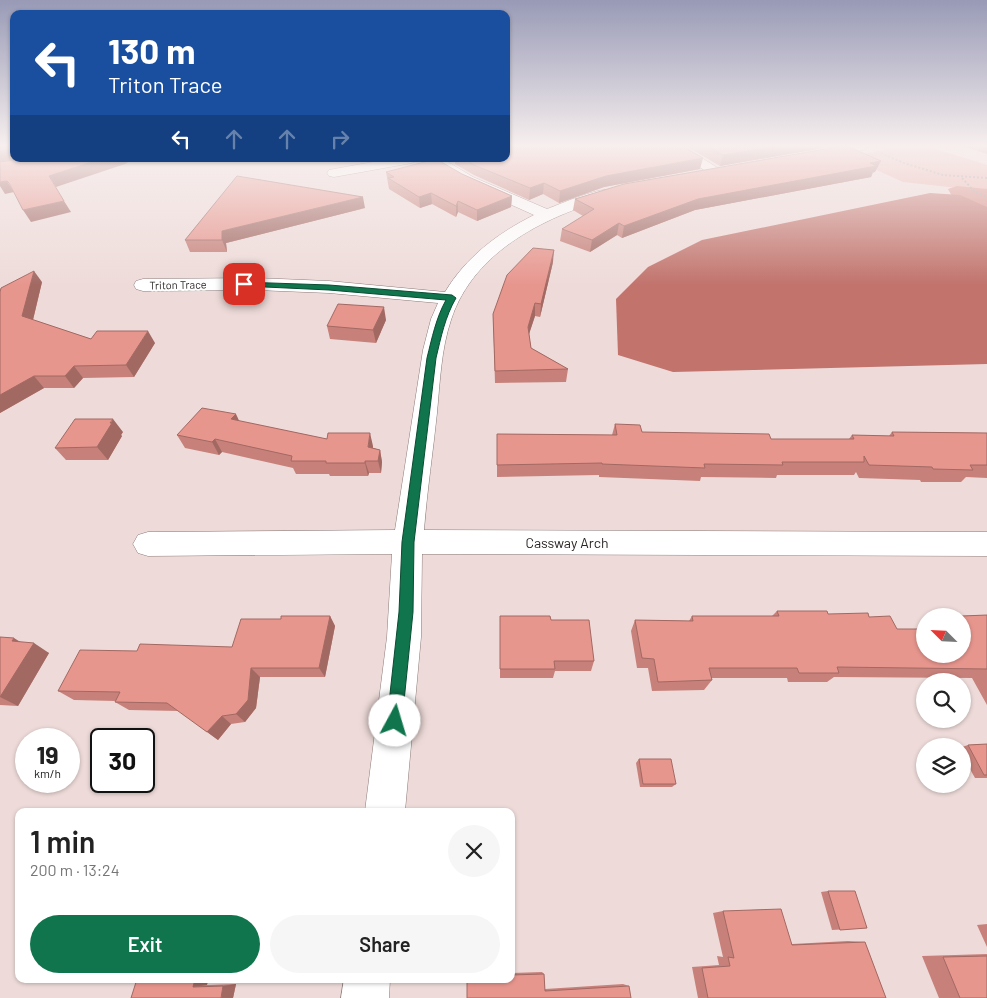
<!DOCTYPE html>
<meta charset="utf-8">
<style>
body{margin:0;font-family:Barlow,sans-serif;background:#f6f6f6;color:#222;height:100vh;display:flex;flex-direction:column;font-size:19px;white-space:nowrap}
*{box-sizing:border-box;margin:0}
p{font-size:16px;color:#767676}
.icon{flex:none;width:28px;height:28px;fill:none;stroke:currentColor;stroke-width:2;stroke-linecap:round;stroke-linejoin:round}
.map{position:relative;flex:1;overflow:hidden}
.details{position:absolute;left:15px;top:808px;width:500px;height:175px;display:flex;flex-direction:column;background:#fff;border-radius:10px;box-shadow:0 1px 4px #0004}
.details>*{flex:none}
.guide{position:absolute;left:10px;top:10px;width:500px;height:152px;border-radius:10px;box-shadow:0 1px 4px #0004;background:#1a4fa0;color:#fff;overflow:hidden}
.needle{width:32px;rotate:294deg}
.buttons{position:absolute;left:916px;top:608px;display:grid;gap:10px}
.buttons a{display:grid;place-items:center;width:55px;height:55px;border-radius:50%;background:#fff;box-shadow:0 1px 4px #0004;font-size:25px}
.speed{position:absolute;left:15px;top:728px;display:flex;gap:10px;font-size:25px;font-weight:700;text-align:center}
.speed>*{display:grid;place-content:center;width:65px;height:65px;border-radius:50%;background:#fff;box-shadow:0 1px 4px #0004;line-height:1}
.speed small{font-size:12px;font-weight:400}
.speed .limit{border:2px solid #111;border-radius:8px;background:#fff;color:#111}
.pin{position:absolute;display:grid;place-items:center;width:42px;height:42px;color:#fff;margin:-21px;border-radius:10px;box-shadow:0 2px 8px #0006}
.me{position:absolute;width:55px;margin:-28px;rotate:6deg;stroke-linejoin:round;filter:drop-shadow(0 0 4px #0008)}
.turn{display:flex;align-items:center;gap:18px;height:105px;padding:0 15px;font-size:22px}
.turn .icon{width:65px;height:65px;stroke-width:2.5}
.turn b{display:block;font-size:35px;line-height:42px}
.lanes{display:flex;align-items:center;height:48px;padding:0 15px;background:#0003;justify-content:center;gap:25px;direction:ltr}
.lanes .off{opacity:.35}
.round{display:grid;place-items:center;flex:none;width:52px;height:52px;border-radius:26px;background:#f6f6f6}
.summary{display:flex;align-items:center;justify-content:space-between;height:85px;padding:0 15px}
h1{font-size:30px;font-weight:600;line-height:38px}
.primary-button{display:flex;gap:10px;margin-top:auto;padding:10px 15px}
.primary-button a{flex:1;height:58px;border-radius:30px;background:#10754d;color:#fff;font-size:20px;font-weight:600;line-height:58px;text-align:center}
.primary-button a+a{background:#f6f6f6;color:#222}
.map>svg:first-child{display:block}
.green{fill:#ebafa9}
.forest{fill:#d5867e}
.water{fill:#c1736c}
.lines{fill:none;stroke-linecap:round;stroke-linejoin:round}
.minor-casing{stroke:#8c7b79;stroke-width:1}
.path{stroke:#a39593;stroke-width:2;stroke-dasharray:2 2;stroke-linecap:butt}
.minor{fill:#fff;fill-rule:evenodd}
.wall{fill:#c7817a}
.shaded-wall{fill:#a26963}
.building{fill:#e7968e;stroke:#a26963}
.route{fill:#10754d;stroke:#0a4c32}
.labels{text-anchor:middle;stroke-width:4;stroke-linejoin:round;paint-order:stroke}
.far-street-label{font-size:11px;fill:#2c2525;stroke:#fff}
.street-label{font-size:14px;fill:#2c2525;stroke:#fff}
</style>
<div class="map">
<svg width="987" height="998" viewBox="0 0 987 998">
<rect width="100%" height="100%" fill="#eedbd9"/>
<polygon class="green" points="902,146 926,146 987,165 987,201 958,188 903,182 848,157"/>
<polygon class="forest" points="957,186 987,189 987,218 953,198 948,189"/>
<polygon class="water" points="930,193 960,195 987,207 987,364 673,372 618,355 616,299 648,267 702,240"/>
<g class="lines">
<g class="minor-casing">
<g id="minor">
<polygon points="667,146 683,146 724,172 722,175 712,175"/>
<polygon points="844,146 870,146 863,150 816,159 809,155 811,152"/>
<polygon points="390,159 419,159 412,163 334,177 329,176 327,173 329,170 334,169"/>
<path d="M 427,159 L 443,159 L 473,177 L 547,209 C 563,203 600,186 616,190 L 618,193 L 616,196 C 549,215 474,249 451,320 C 441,350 440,382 437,413 C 433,452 427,491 424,530 L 987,532 L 987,556 L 422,554 L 421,637 L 405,811 L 365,811 L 387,637 L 392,554 L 148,556 L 138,553 L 133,544 L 138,535 L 148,532 L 395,530 L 423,350 L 431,319 L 438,303 L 329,293 L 256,290 L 143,291 L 136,289 L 134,285 L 136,281 L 143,279 L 256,278 L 329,281 L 445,292 C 466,257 498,233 534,215 L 463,183 Z"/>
<polygon points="344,979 390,979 389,998 341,998"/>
</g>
</g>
<g class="path">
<polyline points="881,153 904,163 943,175 987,178"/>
<polyline points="962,178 974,191 987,197"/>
</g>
<use href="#minor" class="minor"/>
</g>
<g class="wall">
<polygon points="686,146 824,146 823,148 720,166"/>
<polygon points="962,146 987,146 987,154"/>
<polygon points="455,159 506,159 700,169 604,187 559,203 543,194 529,200 474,175 455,164"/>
<polygon points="386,172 462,174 512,196 511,207 477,221 458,212 456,217 432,204 420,208 389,189"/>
<polygon points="873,172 871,177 695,210 622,238 617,235 590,252 560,241 562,229 583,216 573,210 575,199 875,172"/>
<polygon points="365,208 226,243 227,252 190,252 185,240"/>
<polygon points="553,262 540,317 535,316 529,334 531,348 568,369 566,382 495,383 493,314"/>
<polygon points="42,282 33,320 91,339 155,343 134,377 83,378 74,388 44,388 0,413 0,292"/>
<polygon points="386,320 376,343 330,339 327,326"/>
<polygon points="239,421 327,439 373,446 373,448 380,450 382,462 381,473 369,473 368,476 330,476 329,474 296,474 293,468 222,452 219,455 185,448 177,435"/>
<polygon points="615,424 642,432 771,439 849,439 852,435 889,436 892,432 987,433 987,478 966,477 961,482 921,482 920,480 859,478 856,472 854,475 777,475 776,478 701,477 700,481 599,477 599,475 497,477 497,434 612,435"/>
<polygon points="123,432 121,435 122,436 108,460 66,460 55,448"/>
<polygon points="777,611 869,617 897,629 962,654 962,616 987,615 987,705 972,678 834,677 827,682 788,682 787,678 711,678 712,680 704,690 652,691 648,668 637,668 631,631 635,620 689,621 692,616 772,616"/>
<polygon points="330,616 335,626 325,677 260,677 256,708 245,722 231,724 218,740 179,711 129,710 115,702 116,701 74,700 58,691 137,651 232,647 281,619"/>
<polygon points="551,620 594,661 591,671 555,671 553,678 500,678 500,627"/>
<polygon points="0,637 20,642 49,653 18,706 0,705"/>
<polygon points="987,744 987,778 975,778 962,755 962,747 968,745"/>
<polygon points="639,759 676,784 672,787 640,787 636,763"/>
<polygon points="828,891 867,928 832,930 821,892"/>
<polygon points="723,911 792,944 848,941 865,942 886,998 698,998 692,967 719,965 717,956 723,957 713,913"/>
<polygon points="987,924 987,947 977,925"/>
<polygon points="987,954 987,998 939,998 922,956"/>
<polygon points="542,972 544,974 545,989 623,984 629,986 467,998 511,979 511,973"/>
<polygon points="137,979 207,985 236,984 233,998"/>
</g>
<g class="shaded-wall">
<polygon points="779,146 824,146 823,148 720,166 723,155"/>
<polygon points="14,149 14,159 27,159 0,163 0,151"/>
<polygon points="703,158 700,169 604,187 559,203 560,191 606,176"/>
<polygon points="101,159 133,159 125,164 56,187 49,176"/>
<polygon points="881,161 875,172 873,172 871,177 695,210 622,238 624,226 698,199"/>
<polygon points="7,181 14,192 5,194 0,186 0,182"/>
<polygon points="544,183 543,194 529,200 530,188"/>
<polygon points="431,193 432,204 420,208 419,197"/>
<polygon points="512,196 511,207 477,221 477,210"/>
<polygon points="363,197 365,208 226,243 227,252 222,240 222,231"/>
<polygon points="64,201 71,212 31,222 23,210"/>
<polygon points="458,201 458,212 456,217 456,206"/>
<polygon points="619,223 617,235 590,252 592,240"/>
<polygon points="554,250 553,262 540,317 541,304"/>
<polygon points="34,271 42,282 31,328 22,316"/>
<polygon points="535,303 535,316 527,340 528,327"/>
<polygon points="384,307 386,320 376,343 373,330"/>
<polygon points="148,331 155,343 134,377 126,365"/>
<polygon points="74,366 83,378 74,388 65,376"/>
<polygon points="34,376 44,388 0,413 0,395"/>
<polygon points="236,414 242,427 231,419"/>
<polygon points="113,419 123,432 121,435 122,436 108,460 97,447"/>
<polygon points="370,433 373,446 371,460 368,447"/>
<polygon points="215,439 222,452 219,455 212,442"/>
<polygon points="380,450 382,462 381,473 378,461"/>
<polygon points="365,461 369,473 368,476 365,463"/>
<polygon points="330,616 335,626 325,677 319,668"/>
<polygon points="14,638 30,648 34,643 49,653 18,706 0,697 12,641"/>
<polygon points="251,668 260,677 256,708 245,722 236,714"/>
<polygon points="222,716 231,724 218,740 207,732"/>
<polygon points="195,979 209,979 207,985 193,987"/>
<polygon points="236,984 233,998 221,998 223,986"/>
</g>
<g class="building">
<polygon points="0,146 14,146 14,149 0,151"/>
<polygon points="506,146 682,146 703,158 606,176 560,191 544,183 530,188 474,165 464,159 506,159"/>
<polygon points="707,146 779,146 723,155"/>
<polygon points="843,146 847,146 881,161 870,163 876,166 698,199 624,226 619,223 592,240 562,229 594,209 575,199 624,184"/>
<polygon points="23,159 101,159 49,176 64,201 23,210 9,183 7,181 0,182 0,162"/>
<polygon points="436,159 462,174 512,196 477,210 458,201 456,206 431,193 419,197 388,178 394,177 386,172"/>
<polygon points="237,176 363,197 222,231 222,240 185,240"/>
<polygon points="533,248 554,250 541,304 535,303 528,327 531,348 568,369 495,371 493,314 507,275"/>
<polygon points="34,271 22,316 91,339 97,331 148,331 126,365 74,366 65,376 34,376 0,395 0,292 1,288"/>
<polygon points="338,304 384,307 373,330 327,326"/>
<polygon points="202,408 236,414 231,419 327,439 328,433 370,433 368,447 380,450 378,461 365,461 365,463 326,463 326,461 291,461 292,456 215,439 212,442 177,435"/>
<polygon points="75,419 113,419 110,423 112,423 97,447 55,448"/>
<polygon points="615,424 640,425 642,432 769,434 771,439 854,439 852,435 894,436 892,432 987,433 987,465 970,465 973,470 933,469 932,467 869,465 864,456 864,462 782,462 783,465 704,464 705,468 602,464 602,463 497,465 497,434 617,435"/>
<polygon points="777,611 827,611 828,614 868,613 869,617 890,616 897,629 925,629 925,654 962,654 962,628 969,628 962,616 987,615 987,669 837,667 839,673 799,673 797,668 709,668 712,680 658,682 654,659 642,658 635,620 693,621 692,616 779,616"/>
<polygon points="281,616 330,616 319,668 251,668 248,700 236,714 222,716 207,732 167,703 115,702 120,692 58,691 80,650 137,651 140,644 232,647 241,619 281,619"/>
<polygon points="500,616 550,616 551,620 589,620 594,661 554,661 555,669 500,669"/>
<polygon points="0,637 14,638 12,641 34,643 0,697"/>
<polygon points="987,744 987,775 984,775 968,745"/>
<polygon points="639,759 671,759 676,784 643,784"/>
<polygon points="828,891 855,891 867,928 840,930"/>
<polygon points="781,909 792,945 865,942 886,998 708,998 702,968 730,966 728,957 734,958 723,911"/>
<polygon points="987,956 987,998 960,998 943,957"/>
<polygon points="544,974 545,991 629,986 631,998 467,998 467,979 511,979 511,975"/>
<polygon points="137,979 195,979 193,987 223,986 221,998 131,998"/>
</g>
<linearGradient id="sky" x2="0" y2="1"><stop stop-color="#989ab6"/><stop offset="0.51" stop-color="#f7efee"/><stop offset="1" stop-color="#f7efee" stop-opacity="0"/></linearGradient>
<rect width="987" height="285" fill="url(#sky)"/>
<path class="route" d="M 242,282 L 329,285 L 452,295 L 456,298 C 445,317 441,337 436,358 L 414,542 L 413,612 L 402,721 L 400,726 L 395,728 L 389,726 L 387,721 L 399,612 L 402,542 L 427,358 C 432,338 436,318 446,300 L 329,290 L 244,286 L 242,286 Z"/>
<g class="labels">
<g class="far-street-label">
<text transform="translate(178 285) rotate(-1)" y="4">Triton Trace</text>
</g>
<g class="street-label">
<text x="567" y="548">Cassway Arch</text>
</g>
</g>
</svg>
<div class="buttons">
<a><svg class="needle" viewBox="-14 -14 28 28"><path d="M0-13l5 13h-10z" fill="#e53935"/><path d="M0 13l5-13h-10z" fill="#767676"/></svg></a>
<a><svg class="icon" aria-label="search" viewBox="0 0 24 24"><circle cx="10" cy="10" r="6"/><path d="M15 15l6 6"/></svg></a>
<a><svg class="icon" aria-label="layers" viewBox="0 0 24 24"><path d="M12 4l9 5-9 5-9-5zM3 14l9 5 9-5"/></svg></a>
</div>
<div class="speed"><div>19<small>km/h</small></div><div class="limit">30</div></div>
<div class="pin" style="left:244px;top:284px;background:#d93025"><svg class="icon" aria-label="arrive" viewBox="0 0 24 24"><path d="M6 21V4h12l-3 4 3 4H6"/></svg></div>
<svg class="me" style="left:395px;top:721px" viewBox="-20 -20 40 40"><circle r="19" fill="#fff"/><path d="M0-13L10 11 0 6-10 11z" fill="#10754d"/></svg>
<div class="guide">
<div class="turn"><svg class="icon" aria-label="left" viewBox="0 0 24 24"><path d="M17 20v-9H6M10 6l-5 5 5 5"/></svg><div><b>130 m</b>Triton Trace</div></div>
<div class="lanes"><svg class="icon" aria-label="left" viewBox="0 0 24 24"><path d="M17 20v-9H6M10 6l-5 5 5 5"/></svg><svg class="icon off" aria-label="ahead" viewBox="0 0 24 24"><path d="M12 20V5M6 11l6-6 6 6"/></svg><svg class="icon off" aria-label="ahead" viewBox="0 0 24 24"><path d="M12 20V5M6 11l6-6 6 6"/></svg><svg class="icon off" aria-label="right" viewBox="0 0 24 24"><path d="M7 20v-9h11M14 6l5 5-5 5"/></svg></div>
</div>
<section class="details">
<div class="summary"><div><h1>1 min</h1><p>200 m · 13:24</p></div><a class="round"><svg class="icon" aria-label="close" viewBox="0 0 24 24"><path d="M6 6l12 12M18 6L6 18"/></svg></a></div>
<div class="primary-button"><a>Exit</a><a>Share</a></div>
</section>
</div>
